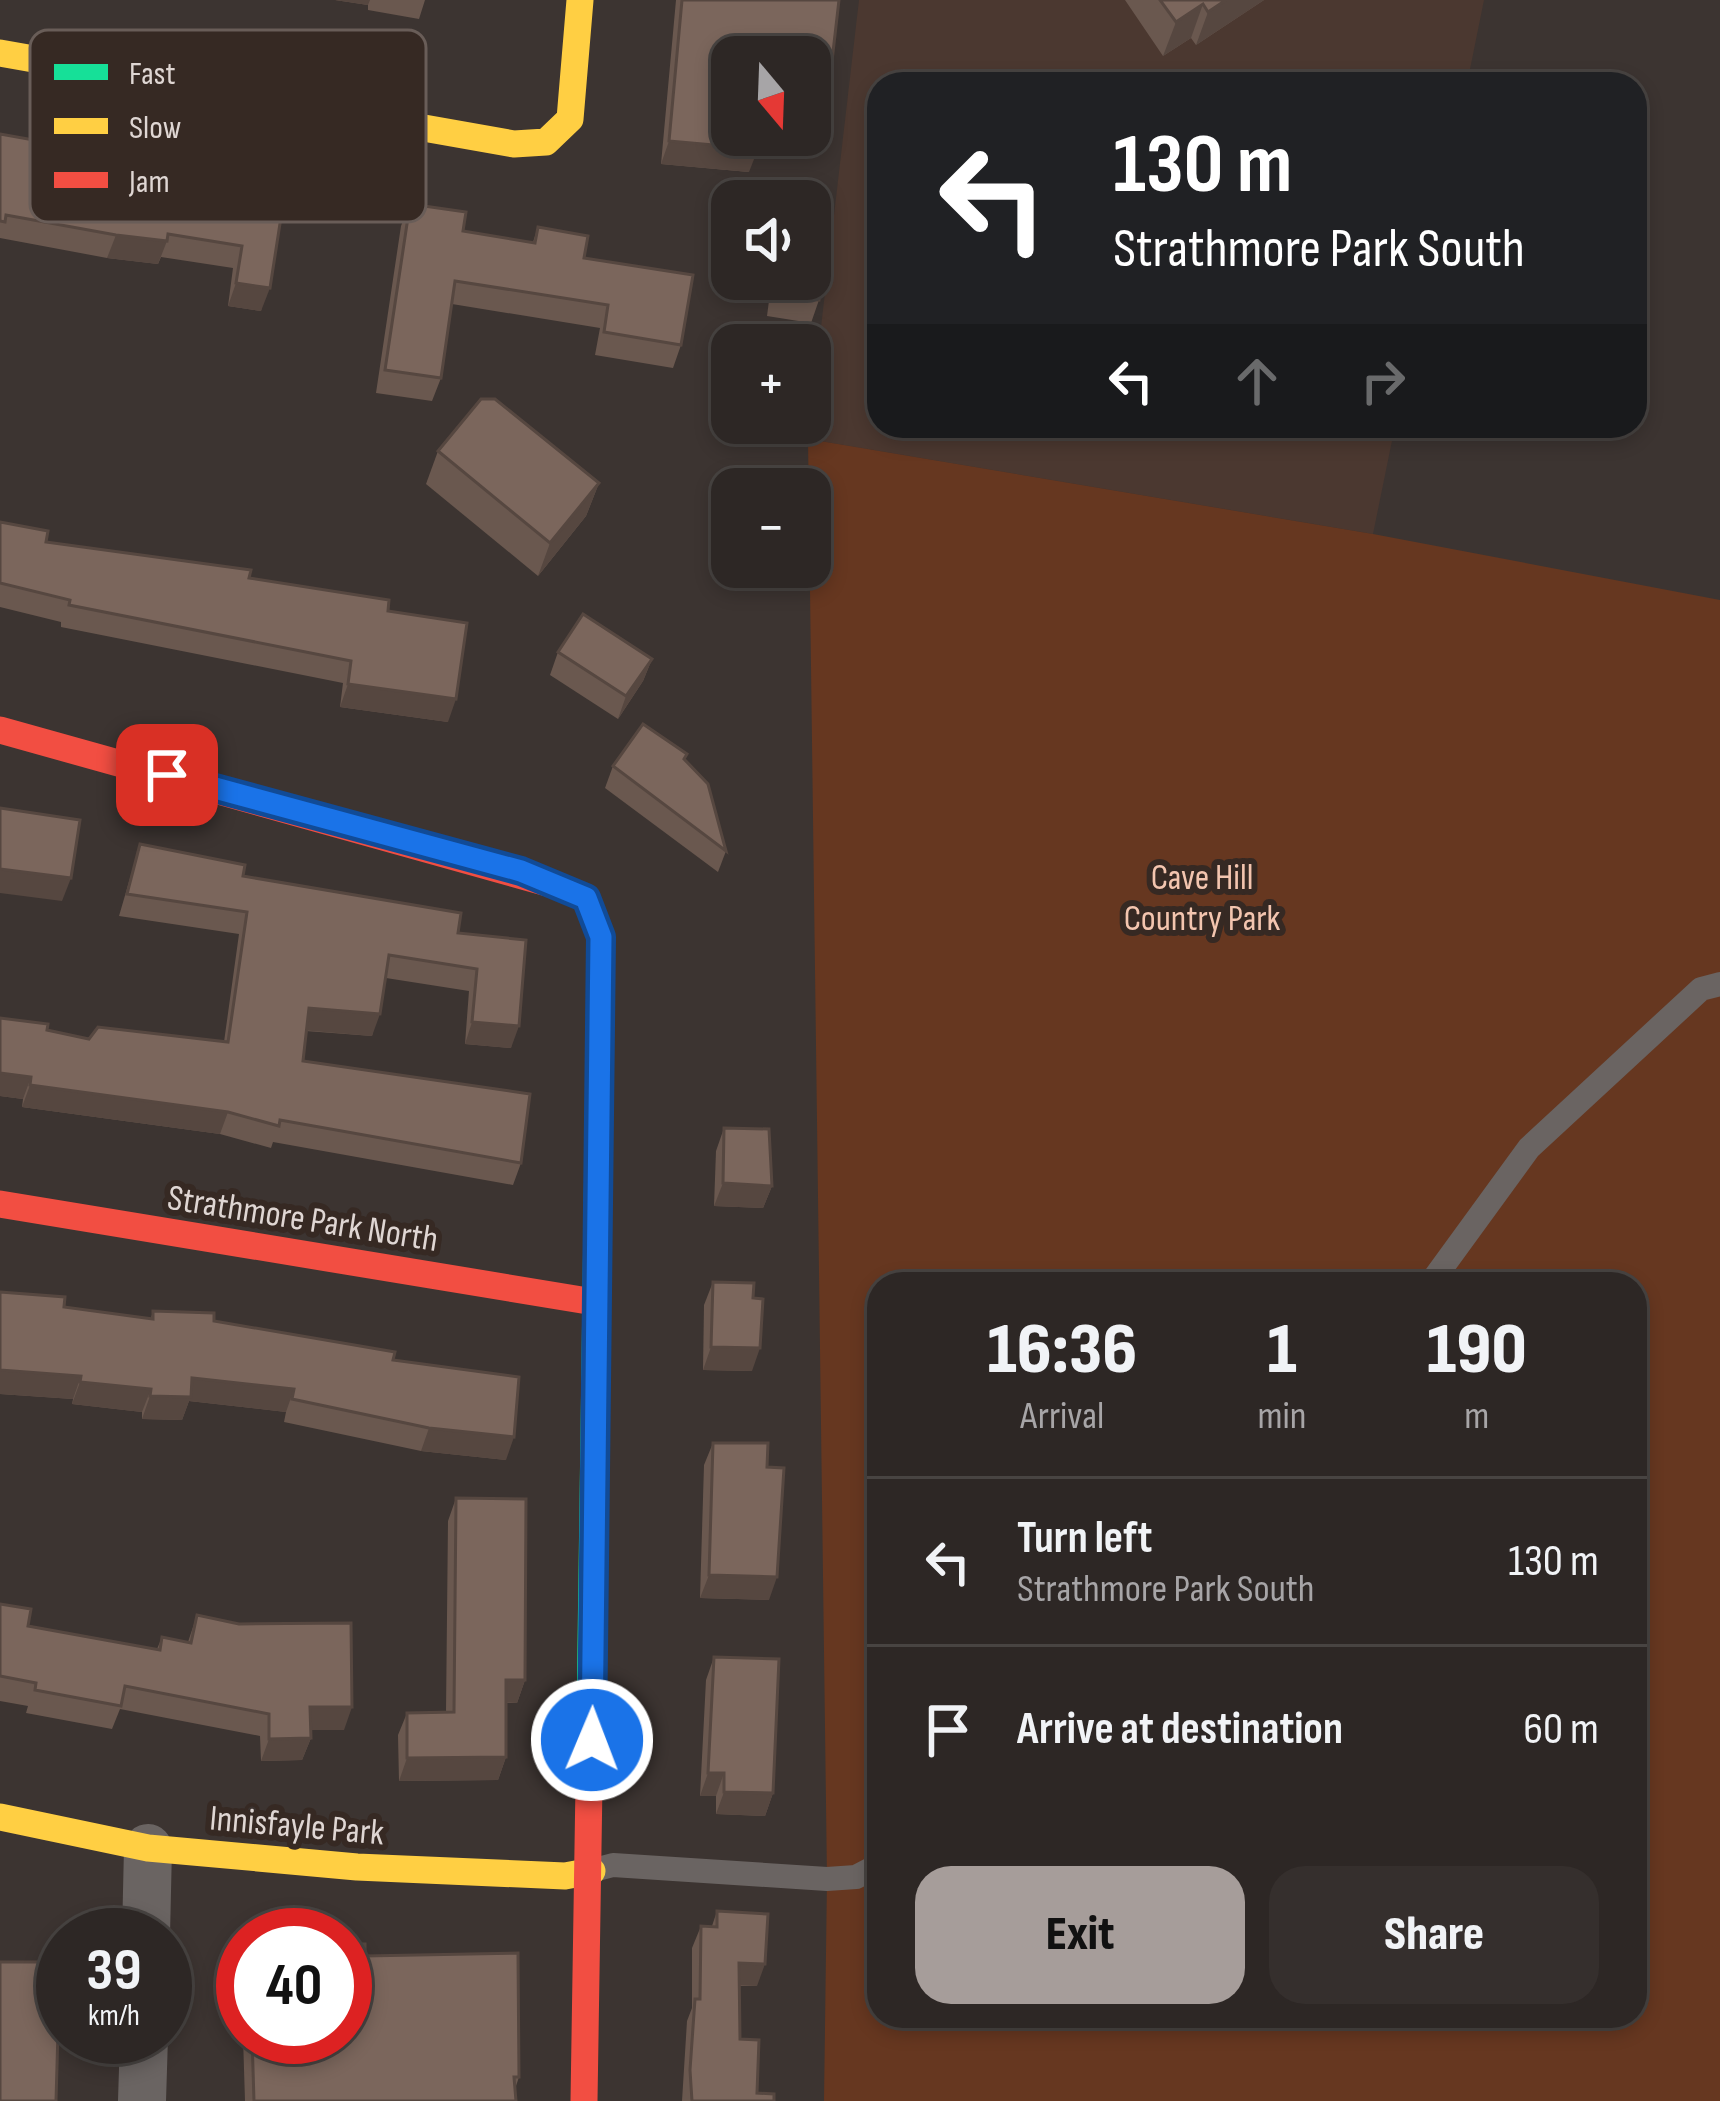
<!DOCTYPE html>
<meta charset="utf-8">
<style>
body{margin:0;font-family:"Sofia Sans Condensed",sans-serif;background:#352f2d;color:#f1f3f6;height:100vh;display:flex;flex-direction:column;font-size:45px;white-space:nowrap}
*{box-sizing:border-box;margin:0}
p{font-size:39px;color:#a7a5a7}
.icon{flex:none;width:66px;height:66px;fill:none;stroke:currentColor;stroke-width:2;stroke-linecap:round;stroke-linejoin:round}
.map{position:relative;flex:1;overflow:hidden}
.panel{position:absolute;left:867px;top:1272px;width:780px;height:756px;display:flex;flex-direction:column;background:#2d2725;border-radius:36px;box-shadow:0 6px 18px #0003,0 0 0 3px #484442}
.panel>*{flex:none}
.banner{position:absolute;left:867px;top:72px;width:780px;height:366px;border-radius:36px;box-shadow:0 6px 18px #0003,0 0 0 3px #484442;background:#202124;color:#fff;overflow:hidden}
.needle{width:78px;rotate:161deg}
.fabs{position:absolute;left:711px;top:36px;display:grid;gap:24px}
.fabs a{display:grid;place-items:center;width:120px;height:120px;border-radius:24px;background:#2d2725;box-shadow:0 6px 18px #0003,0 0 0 3px #484442;font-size:60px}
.speed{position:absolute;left:36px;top:1908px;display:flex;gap:24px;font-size:60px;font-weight:700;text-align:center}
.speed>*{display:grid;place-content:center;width:156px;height:156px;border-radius:50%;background:#2d2725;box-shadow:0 6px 18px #0003,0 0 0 3px #484442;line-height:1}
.speed small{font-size:30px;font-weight:400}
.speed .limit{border:18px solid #d22;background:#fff;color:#111}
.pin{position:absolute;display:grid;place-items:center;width:102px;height:102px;color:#fff;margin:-51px;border-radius:24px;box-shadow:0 6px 18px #0006}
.me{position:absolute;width:132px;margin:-66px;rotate:1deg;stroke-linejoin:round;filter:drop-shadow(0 0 9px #0008)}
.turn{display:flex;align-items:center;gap:42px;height:252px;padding:0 48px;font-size:54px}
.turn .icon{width:156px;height:156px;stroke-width:2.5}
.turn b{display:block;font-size:84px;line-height:102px}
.lanes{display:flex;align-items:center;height:114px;padding:0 48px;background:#0003;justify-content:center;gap:60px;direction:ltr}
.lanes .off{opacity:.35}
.eta{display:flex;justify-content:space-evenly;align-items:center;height:204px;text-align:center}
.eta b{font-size:72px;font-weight:800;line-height:84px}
.primary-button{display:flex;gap:24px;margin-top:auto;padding:24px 48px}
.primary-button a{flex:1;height:138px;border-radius:36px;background:#a69d9a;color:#111;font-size:48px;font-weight:800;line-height:138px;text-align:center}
.primary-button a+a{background:#352f2d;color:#f1f3f6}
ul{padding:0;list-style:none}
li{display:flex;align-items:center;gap:36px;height:168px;padding:0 48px;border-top:3px solid #484442}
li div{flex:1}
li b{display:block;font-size:45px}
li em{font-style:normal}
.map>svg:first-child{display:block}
.built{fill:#4b3830}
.park{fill:#663720;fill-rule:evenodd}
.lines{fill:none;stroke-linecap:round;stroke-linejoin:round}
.lane{stroke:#6a6462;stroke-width:24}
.street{stroke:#6a6462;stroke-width:48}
.fast{stroke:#16e098;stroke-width:27}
.slow{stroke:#ffcf43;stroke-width:27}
.jam{stroke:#f24e42;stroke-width:27}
.wall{fill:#6a584f}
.shaded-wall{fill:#564740}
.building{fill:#7b665c;stroke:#564740;stroke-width:3}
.route-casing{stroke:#114b97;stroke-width:30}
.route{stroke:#1a73e8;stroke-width:21}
.labels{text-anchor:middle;stroke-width:12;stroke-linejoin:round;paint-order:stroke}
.park-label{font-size:36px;fill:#f3c5af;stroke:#362923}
.street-label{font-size:36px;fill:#dfd6d3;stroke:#362923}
.key{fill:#362923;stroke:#695d58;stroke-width:3}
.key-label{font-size:33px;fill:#dfd6d3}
</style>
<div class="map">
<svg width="1720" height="2101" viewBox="0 0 1720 2101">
<rect width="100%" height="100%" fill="#3c3431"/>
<polygon class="built" points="859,0 1484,0 1467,84 879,84 879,426 1395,426 1373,534 808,439"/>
<path class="park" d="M 808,439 L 1373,534 L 1720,600 L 1720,2101 L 824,2101 L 827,1879 ZM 879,1284 L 1635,1284 L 1635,2016 L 879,2016 Z"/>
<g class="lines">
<g class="lane">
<polyline points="1430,1284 1529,1148 1701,989 1720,984"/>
<polyline points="594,1870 613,1865 827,1879 856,1877 879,1865"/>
</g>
<g class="street">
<polyline points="146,1935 148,1848"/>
<polyline points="142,2101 144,2037"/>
</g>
<polyline class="fast" points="551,884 586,898 601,937 589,1784"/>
<g class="slow">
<polyline points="0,53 514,144 546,142 570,119 580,0"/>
<polyline points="0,1817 148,1848 357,1867 565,1876 592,1871"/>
</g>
<g class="jam">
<polyline points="0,730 551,884"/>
<polyline points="0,1204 594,1302"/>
<polyline points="584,2101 589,1784"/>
</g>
</g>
<g class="wall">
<polygon points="335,0 425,0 419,19 368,10 368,5"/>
<polygon points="676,0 839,0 832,61 824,84 810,82 810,57 732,57 749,172 661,164"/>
<polygon points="1125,0 1264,0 1196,45 1191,38 1163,56"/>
<polygon points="0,134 286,185 261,311 228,306 233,268 161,257 158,264 107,258 0,238"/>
<polygon points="410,204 463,231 533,242 538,227 584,258 681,345 673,368 595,355 600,328 452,304 441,378 432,401 376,393 401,226"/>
<polygon points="737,279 810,279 819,300 811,323 767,316 770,293 736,288"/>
<polygon points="438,451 599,483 586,516 538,576 426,484"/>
<polygon points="0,522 46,542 249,578 388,611 448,722 340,707 343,683 61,627 61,622 0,607"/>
<polygon points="558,652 652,659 643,681 618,719 550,675"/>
<polygon points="613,766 726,851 718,872 605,788"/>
<polygon points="140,844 243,876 458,933 526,940 511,1048 465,1044 469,991 386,978 372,1036 306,1031 303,1061 521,1163 513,1185 273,1142 271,1148 220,1134 22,1107 23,1099 0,1096 0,1018 89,1039 224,1042 239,934 119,916"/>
<polygon points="724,1128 772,1186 763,1208 714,1206 716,1151"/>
<polygon points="713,1282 752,1371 703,1370 704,1305"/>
<polygon points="0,1292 64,1307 151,1318 153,1311 393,1360 506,1460 421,1451 284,1422 286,1412 189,1401 182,1420 142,1419 142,1412 72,1404 73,1399 0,1394"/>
<polygon points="713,1443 769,1600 700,1598 704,1465"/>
<polygon points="456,1498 525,1680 517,1703 506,1703 506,1757 498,1780 399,1781 398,1735 407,1713 446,1712 448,1521"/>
<polygon points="0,1604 28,1626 157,1649 162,1637 188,1642 197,1615 344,1730 310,1730 311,1738 302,1760 261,1761 260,1736 120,1709 112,1729 26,1713 28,1706 0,1701"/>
<polygon points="714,1657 773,1793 765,1816 716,1814 716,1796 700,1796 706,1680"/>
<polygon points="717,1911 757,1986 739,1986 740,2039 757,2093 774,2101 682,2101 687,2021 692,2008 692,1948 701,1926 712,1926"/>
<polygon points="365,1956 519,2077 515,2089 516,2101 245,2101 243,2037 345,2037"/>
</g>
<g class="shaded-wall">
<polygon points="335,0 370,0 368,5"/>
<polygon points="1226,0 1264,0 1196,45 1208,12"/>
<polygon points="1203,4 1191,38 1163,56 1176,22"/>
<polygon points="810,59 832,61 824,84 810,82"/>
<polygon points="669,141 758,149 749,172 661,164"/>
<polygon points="116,235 167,241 158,264 107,258"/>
<polygon points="739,279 775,279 770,293 736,288"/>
<polygon points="236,283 270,288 261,311 228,306"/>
<polygon points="599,483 586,516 538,576 550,543"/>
<polygon points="652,659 643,681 618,719 626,696"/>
<polygon points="348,684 456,699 448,722 340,707"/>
<polygon points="0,869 71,878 62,901 0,893"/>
<polygon points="309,1008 380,1014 372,1036 301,1030"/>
<polygon points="472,1022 519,1026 511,1048 465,1044"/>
<polygon points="0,1073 31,1077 23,1099 0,1096"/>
<polygon points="30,1085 228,1112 220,1134 22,1107"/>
<polygon points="723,1183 772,1186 763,1208 714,1206"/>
<polygon points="711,1347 760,1348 752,1371 703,1370"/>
<polygon points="0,1370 81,1376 73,1399 0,1394"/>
<polygon points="192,1378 294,1389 286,1412 189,1401 182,1420 142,1419 150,1396"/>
<polygon points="80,1382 151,1389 142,1412 72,1404"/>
<polygon points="429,1428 514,1437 506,1460 421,1451"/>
<polygon points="709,1575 777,1577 769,1600 700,1598"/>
<polygon points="506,1680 525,1680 517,1703 498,1702"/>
<polygon points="310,1707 352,1707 344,1730 302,1730"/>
<polygon points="311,1738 302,1760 261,1761 269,1739"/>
<polygon points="506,1757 498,1780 399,1781 407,1758"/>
<polygon points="708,1773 724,1773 716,1796 700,1796"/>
<polygon points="724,1792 773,1793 765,1816 716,1814"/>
<polygon points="739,1963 765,1964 757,1986 731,1985"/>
</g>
<g class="building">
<polygon points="682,0 839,0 832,61 810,59 810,57 767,54 767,57 732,57 732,135 759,135 758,149 669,141"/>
<polygon points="1160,0 1226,0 1208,12 1203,4 1176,22"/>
<polygon points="0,134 286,185 270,288 236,283 242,246 168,234 167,241 116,235 6,215 5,222 0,221"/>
<polygon points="410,204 466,212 463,231 535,243 538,227 588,236 584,258 693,275 681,345 604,332 608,305 455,281 441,378 385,370"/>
<polygon points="810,222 830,224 819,300 775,293 777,279 810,279"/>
<polygon points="481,399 495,399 599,483 550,543 438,451"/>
<polygon points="0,522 48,531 46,542 251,570 249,578 389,600 388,611 467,623 456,699 348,684 351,661 69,605 70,600 0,583"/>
<polygon points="583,614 652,659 626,696 558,652"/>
<polygon points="643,724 687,754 684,759 708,784 726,851 613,766"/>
<polygon points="0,808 80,820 71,878 0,869"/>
<polygon points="140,844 245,865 243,876 461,913 458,933 526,940 519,1026 472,1022 477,969 389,955 380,1014 309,1008 303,1061 530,1094 521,1163 280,1120 279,1126 228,1112 30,1085 31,1077 0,1073 0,1018 48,1024 47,1030 89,1039 98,1027 228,1042 247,912 127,894"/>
<polygon points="724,1128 769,1129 772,1186 723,1183"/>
<polygon points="713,1282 754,1283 753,1298 763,1299 760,1348 711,1347"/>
<polygon points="0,1292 65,1297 64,1307 153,1319 153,1311 214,1313 214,1321 395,1352 393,1360 519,1377 514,1437 429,1428 292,1399 294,1389 192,1378 191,1397 150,1396 151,1389 80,1382 81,1376 0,1370"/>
<polygon points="713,1443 768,1443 767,1467 784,1468 777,1577 709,1575"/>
<polygon points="456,1498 526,1499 525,1680 506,1680 506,1757 407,1758 407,1713 454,1712"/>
<polygon points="0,1604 31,1609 28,1626 160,1650 162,1637 191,1643 197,1615 239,1624 351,1623 352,1707 310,1707 311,1738 269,1739 269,1714 125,1686 121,1706 35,1690 36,1683 0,1676"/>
<polygon points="714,1657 779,1659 773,1793 724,1792 724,1773 708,1773"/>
<polygon points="717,1911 768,1914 765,1964 739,1963 740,2039 759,2040 757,2093 774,2094 774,2101 692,2101 690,2070 695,1999 700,1999 701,1926 717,1927"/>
<polygon points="345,1944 365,1944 365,1956 518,1953 519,2077 514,2077 516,2101 254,2101 252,2037 345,2037"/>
<polygon points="0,1962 60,1962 56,2101 0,2101"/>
</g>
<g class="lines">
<g class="route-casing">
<polyline id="route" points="167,775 521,871 586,898 601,937 592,1740"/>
</g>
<use href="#route" class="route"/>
</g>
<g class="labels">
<g class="park-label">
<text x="1202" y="889">Cave Hill<tspan x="1202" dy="41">Country Park</tspan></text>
</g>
<g class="street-label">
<text transform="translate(303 1217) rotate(9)" y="13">Strathmore Park North</text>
<text transform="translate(297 1824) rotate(5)" y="13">Innisfayle Park</text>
</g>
</g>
<rect x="30" y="30" width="396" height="192" rx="18" class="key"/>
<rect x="54" y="64" width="54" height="16" fill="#16e098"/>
<rect x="54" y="118" width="54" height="16" fill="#ffcf43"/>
<rect x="54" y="172" width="54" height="16" fill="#f24e42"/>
<g class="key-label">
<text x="129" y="84">Fast</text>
<text x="129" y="138">Slow</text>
<text x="129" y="192">Jam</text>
</g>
</svg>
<div class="fabs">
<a><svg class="needle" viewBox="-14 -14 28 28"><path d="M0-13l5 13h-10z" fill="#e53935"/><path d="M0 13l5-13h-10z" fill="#a7a5a7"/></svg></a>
<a><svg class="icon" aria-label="sound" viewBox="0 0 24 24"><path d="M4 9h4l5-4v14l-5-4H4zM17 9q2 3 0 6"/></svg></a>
<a>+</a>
<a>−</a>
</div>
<div class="speed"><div>39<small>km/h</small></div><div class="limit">40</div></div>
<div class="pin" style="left:167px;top:775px;background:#d93025"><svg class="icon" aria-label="arrive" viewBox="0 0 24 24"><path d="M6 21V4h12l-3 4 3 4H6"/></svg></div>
<svg class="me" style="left:592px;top:1740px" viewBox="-20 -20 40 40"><circle r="17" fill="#1a73e8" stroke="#fff" stroke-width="3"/><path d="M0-11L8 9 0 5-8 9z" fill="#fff"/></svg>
<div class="banner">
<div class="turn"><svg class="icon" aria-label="left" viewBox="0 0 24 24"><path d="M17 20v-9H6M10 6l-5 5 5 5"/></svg><div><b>130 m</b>Strathmore Park South</div></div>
<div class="lanes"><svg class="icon" aria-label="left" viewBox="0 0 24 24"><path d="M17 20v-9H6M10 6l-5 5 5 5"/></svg><svg class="icon off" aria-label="ahead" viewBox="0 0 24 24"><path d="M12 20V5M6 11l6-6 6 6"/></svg><svg class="icon off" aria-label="right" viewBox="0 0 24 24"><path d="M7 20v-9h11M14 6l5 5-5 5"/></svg></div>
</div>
<section class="panel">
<div class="eta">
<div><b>16:36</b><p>Arrival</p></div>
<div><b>1</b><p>min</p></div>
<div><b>190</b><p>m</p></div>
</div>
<ul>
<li><svg class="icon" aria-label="left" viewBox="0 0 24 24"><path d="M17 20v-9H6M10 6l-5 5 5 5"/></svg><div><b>Turn left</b><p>Strathmore Park South</p></div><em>130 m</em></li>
<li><svg class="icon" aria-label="arrive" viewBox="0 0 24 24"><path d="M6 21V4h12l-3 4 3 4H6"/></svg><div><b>Arrive at destination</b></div><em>60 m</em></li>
</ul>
<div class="primary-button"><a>Exit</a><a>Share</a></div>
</section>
</div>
